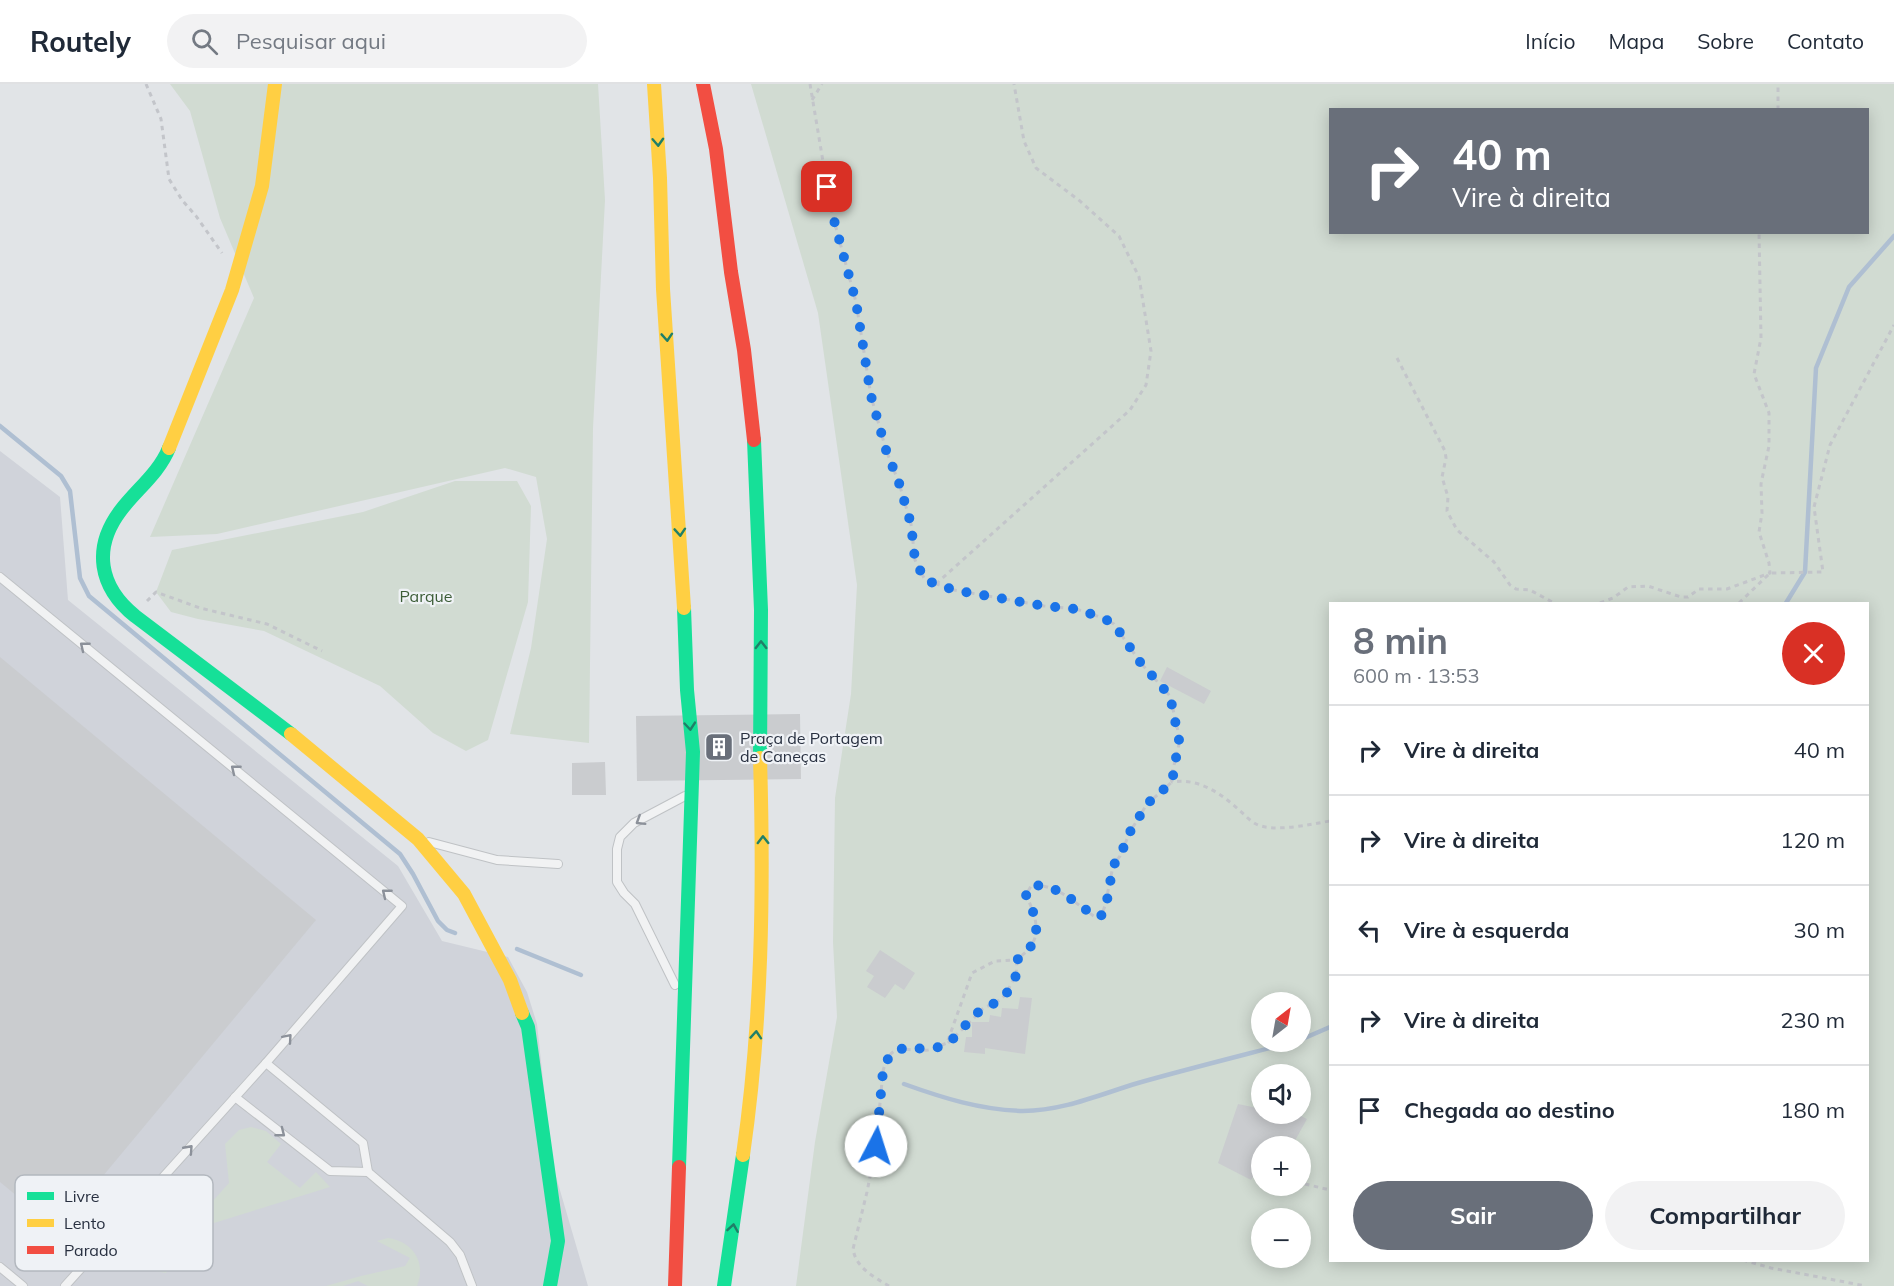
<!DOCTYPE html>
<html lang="pt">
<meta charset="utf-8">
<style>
body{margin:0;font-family:Mulish,sans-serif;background:#f2f2f3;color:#1f2937;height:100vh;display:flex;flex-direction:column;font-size:22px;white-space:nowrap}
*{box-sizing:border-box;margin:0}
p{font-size:20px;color:#747a83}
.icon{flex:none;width:33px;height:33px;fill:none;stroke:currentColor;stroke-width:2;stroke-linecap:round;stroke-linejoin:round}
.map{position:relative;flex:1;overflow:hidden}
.panel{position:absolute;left:1329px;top:518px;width:540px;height:660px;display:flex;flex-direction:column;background:#fff;border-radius:0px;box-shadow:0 3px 15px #0003}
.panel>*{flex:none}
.top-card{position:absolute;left:1329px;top:24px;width:540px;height:126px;border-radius:0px;box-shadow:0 3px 15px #0003;background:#696f7a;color:#fff;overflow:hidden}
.needle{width:39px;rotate:31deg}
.buttons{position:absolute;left:1251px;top:908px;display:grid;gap:12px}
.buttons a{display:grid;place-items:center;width:60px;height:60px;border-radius:50%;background:#fff;box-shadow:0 3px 15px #0003;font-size:30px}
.pin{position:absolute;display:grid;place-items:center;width:51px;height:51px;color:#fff;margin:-26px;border-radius:12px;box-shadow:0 3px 9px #0006}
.me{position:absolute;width:66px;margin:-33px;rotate:5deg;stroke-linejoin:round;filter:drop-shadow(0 0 4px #0008)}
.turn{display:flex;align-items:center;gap:21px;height:126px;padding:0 24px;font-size:27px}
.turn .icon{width:78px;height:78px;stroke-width:2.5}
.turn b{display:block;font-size:42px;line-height:51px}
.round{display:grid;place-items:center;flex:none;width:63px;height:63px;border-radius:32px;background:#f2f2f3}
.headline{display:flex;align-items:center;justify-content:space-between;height:102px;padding:0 24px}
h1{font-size:36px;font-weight:700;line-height:45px;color:#696f7a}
.action{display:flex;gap:12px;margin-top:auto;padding:12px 24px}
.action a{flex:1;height:69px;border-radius:36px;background:#696f7a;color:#fff;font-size:24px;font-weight:700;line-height:69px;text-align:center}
.action a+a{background:#f2f2f3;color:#1f2937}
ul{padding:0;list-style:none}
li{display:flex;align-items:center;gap:18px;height:90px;padding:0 24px;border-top:2px solid #e0e1e3}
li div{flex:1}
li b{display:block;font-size:22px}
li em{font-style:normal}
header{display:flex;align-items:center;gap:36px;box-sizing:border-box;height:84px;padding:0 30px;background:#fff;border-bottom:2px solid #e0e1e3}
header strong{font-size:28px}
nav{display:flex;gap:33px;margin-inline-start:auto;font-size:21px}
.search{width:420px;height:54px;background:#f2f2f3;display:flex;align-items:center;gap:15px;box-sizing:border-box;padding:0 21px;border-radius:33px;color:#747a83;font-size:22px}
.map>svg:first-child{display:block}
.built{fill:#d0d3da}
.green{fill:#d1dbd2;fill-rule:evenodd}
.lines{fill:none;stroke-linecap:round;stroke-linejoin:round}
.stream{stroke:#afbfd2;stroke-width:4.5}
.building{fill:#cacccf}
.lane-casing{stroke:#bfc2c5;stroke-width:10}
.path{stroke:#c3c5ca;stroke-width:3;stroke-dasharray:4.5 4.5;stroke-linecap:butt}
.lane{stroke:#f1f2f3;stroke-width:8}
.fast{stroke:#16e098;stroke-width:14}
.slow{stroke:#ffcf43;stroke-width:14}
.jam{stroke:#f24e42;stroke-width:14}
.oneway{stroke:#207f68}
.oneway2{stroke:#8c919a}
.route{stroke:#1a73e8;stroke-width:10;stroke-dasharray:0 18}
.labels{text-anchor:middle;stroke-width:4.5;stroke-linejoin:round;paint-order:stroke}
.park-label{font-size:16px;fill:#3b5c36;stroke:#eff2f6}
.poi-label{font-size:16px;fill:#283040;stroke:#eff2f6;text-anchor:start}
.key{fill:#eff2f6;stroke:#b3b8bf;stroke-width:1.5}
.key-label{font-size:16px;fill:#283040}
</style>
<header>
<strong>Routely</strong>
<div class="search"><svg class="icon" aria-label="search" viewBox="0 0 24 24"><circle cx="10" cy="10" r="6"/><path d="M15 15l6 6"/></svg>Pesquisar aqui</div>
<nav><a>Início</a><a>Mapa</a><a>Sobre</a><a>Contato</a></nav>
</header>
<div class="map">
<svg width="1894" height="1202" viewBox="0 0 1894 1202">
<rect width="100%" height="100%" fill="#e1e4e7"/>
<polygon class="built" points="0,367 60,413 68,516 398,782 442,857 508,873 527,908 537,940 552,1079 588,1202 0,1202"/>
<g class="green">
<polygon points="170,0 598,0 605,116 593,344 589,659 510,650 531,564 547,455 536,393 505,384 217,450 150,453 254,214 220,134 190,27"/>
<path d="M 751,0 L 1894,0 L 1894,1202 L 796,1202 L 815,1058 L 837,933 L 833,858 L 835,714 L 851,610 L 857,501 L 818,229 ZM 1330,26 L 1868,26 L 1868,148 L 1330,148 ZM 1330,519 L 1868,519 L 1868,1176 L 1330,1176 ZM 1262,918 L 1300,918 L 1300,957 L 1262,957 ZM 1262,990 L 1300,990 L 1300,1029 L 1262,1029 ZM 1262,1062 L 1300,1062 L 1300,1101 L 1262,1101 ZM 1262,1134 L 1300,1134 L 1300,1173 L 1262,1173 Z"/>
<polygon points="455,397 517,397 531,422 528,518 488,656 466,667 433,649 380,602 264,547 198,535 171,528 156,508 172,466 363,428"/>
<polygon points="251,1043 266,1047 281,1060 267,1078 300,1104 316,1088 330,1103 188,1147 166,1189 151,1186 229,1099 225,1060 239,1046"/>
<path d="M 388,1154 C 412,1157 427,1178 417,1202 L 368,1202 L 358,1197 L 343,1202 L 326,1202 L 361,1192 L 405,1182 L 410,1174 L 377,1157 Z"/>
</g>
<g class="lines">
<g class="stream">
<polyline points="0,342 61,392 70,407 80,494 89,512 400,770 413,790 438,837 447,846 455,849"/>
<polyline points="1786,519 1805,488 1816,284 1849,203 1894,152"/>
<polyline points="517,865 581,891"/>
<polyline points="1300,956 1330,943"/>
<path d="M 904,1000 C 943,1014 981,1026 1023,1027 C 1063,1027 1101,1010 1138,999 C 1191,984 1244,971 1297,957"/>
</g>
</g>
<g class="building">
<polygon points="0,573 316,836 58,1146 0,1098"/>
<polygon points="1167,583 1211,607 1204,620 1160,597"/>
<polygon points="800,630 801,695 637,697 636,632"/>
<polygon points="605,678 606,711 572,711 572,679"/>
<polygon points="880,866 915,889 904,906 895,900 885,914 867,903 874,892 866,887"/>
<polygon points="1020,913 1032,914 1025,970 985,964 985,970 964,968 966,953 972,953 972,938 989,938 990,931 1001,933 1002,924 1018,925"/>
<polygon points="1238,1020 1262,1025 1262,1029 1285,1031 1286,1029 1295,1029 1307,1035 1292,1062 1262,1062 1262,1090 1256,1088 1251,1096 1218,1079"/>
</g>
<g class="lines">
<g class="lane-casing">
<g id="lane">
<polyline points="0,493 402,822 266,979 65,1202"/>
<polyline points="429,758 497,776 558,780"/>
<polyline points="675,901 635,820 624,809 617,798 617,765 620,753 634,739 685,712"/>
<polyline points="266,979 363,1059 368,1088 450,1158 460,1171 472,1202"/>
<polyline points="235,1013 330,1087 368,1088"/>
<polyline points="0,1183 23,1202"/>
</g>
</g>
<g class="path">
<polyline points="146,0 161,35 169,95 182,116 196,132 222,169"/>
<path d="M 810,0 L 831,125 L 856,218 L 871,312 L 886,366 L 899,399 L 911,440 L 915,476 L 925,496 L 954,506 L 1044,522 L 1076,525 L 1103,534 L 1114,540 L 1140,578 L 1170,612 L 1180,656 L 1171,694 L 1172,698 C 1198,694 1219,708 1238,725 C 1244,730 1250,737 1256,740 C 1273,749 1312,740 1330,737"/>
<polyline points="812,16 822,0"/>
<polyline points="1778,26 1778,0"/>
<polyline points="1397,274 1445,367 1446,374 1442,393 1448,413 1447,427 1457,446 1494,478 1510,501 1516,505 1530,506 1554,519"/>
<polyline points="936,500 1130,326 1146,301 1151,267 1139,193 1119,152 1080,117 1036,84 1024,57 1014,0"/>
<polyline points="147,517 156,508 200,524 267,540 322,567"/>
<polyline points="1600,519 1613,514 1628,503 1648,502 1681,513 1688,513 1699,505 1727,505 1770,489 1769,479 1759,448 1762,429 1761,400 1769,362 1769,329 1754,290 1761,254 1759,148"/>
<polyline points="1739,519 1770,489 1823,488 1814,423 1830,361 1894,241"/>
<path d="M 948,959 L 975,933 C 980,922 994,922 1003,913 C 1009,908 1010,899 1016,892 L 1017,876"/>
<polyline points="1305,1100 1330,1106"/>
<polyline points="1743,1176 1771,1184 1866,1202"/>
<path d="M 889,1202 C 874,1193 856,1184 853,1165 L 867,1108 L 876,1062 L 883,987 C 892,954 905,969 928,966 C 934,965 941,961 947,959 L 972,889 L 995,877 L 1017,876 C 1022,871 1028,867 1031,862 C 1042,846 1033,826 1026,811 L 1031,802 C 1055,798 1076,820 1095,833 L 1101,832 L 1105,822 L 1113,782 L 1120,772 L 1130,748 L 1147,720 L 1172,698"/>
</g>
<use href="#lane" class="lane"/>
<g class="fast">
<polyline points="754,356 761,526 760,674"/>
<path d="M 169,364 C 159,389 137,405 121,426 C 92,464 99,503 135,532 L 291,650"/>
<polyline points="522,929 528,943 558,1157 550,1202"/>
<polyline points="679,1083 693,668 687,606 684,524"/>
<polyline points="724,1202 743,1071"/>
</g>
<g class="slow">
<polyline points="654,0 660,94 663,205 684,524"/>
<polyline points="169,364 232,206 262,102 275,0"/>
<polyline points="291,650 418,755 464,810 510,896 522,929"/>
<path d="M 743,1071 C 762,939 764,807 760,674"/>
</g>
<g class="jam">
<polyline points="703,0 716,65 731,188 744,266 754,356"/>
<polyline points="675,1202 679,1083"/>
</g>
</g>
<defs><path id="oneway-chevron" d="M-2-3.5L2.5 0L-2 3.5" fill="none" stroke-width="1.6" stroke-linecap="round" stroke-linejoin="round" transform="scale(1.5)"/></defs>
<g class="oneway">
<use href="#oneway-chevron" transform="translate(658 58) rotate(87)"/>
<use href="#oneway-chevron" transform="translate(667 253) rotate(86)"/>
<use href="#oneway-chevron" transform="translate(680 448) rotate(86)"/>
<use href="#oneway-chevron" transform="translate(761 561) rotate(-90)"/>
<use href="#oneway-chevron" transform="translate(690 642) rotate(85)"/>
<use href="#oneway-chevron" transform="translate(763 756) rotate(-91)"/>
<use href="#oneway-chevron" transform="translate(756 951) rotate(-86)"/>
<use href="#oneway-chevron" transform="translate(733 1144) rotate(-81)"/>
</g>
<g class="oneway2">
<use href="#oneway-chevron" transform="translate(84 562) rotate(-141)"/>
<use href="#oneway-chevron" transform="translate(235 685) rotate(-141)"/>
<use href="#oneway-chevron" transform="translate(640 737) rotate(148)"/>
<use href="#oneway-chevron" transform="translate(386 809) rotate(-141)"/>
<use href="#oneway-chevron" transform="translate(288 954) rotate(-49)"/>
<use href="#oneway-chevron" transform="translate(281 1049) rotate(38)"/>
<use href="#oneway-chevron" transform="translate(189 1065) rotate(-48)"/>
</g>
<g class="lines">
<path class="route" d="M 827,103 L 831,125 L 856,218 L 871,312 L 886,366 L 899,399 L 911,440 L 915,476 L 925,496 L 954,506 L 1044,522 L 1076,525 L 1103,534 L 1114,540 L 1140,578 L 1170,612 L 1179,656 L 1172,698 L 1147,720 L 1130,748 L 1120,772 L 1113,782 L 1106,822 L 1101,832 L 1095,832 C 1076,820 1055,798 1031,802 L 1026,811 C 1033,826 1042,846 1031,862 C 1028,867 1022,871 1017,876 L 1016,892 C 1010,899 1009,908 1003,914 C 994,922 980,922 975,933 C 964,940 958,953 946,960 C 921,974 894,948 883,987 L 876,1062"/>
</g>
<defs>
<g id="building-square" transform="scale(1.5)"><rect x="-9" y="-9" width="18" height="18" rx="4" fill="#696f7a" stroke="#eff2f6"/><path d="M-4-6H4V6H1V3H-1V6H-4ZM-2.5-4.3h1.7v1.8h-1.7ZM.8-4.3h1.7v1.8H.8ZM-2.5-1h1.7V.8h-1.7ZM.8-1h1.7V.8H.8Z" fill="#fff"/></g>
</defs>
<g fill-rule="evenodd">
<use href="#building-square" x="719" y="663"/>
</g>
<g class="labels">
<g class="park-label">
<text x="426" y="518">Parque</text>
</g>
<g class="poi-label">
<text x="740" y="660">Praça de Portagem<tspan x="740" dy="18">de Caneças</tspan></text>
</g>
</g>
<rect x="15" y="1091" width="198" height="96" rx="9" class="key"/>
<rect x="27" y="1108" width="27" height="8" fill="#16e098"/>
<rect x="27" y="1135" width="27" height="8" fill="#ffcf43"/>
<rect x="27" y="1162" width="27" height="8" fill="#f24e42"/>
<g class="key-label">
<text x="64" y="1118">Livre</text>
<text x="64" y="1145">Lento</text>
<text x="64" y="1172">Parado</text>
</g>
</svg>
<div class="buttons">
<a><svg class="needle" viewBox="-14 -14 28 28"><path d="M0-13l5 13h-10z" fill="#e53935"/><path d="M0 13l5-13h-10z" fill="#747a83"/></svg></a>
<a><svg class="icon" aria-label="sound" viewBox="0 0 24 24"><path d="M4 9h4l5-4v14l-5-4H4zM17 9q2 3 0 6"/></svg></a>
<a>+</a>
<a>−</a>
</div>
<div class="pin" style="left:827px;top:103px;background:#d93025"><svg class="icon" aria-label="arrive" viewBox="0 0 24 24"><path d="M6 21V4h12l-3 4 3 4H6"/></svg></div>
<svg class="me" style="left:876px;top:1062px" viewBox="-20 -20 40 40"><circle r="19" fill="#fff"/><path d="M0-13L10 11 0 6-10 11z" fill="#1a73e8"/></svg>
<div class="top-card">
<div class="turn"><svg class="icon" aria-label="right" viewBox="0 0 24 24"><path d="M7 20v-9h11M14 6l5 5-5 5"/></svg><div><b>40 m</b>Vire à direita</div></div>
</div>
<section class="panel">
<div class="headline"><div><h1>8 min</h1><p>600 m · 13:53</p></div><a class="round" style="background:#d93025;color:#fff"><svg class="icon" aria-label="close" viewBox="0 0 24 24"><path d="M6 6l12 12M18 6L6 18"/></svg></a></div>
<ul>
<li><svg class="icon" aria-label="right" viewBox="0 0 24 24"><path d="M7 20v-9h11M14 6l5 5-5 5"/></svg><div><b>Vire à direita</b></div><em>40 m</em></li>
<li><svg class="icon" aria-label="right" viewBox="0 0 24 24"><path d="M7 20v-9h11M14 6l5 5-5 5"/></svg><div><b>Vire à direita</b></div><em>120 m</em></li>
<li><svg class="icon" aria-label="left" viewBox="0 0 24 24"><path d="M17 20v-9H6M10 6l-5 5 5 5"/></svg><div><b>Vire à esquerda</b></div><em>30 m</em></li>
<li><svg class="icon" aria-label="right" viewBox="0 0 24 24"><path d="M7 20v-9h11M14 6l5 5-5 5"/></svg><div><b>Vire à direita</b></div><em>230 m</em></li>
<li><svg class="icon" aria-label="arrive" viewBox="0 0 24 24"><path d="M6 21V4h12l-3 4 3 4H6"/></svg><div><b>Chegada ao destino</b></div><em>180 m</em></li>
</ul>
<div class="action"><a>Sair</a><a>Compartilhar</a></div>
</section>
</div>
